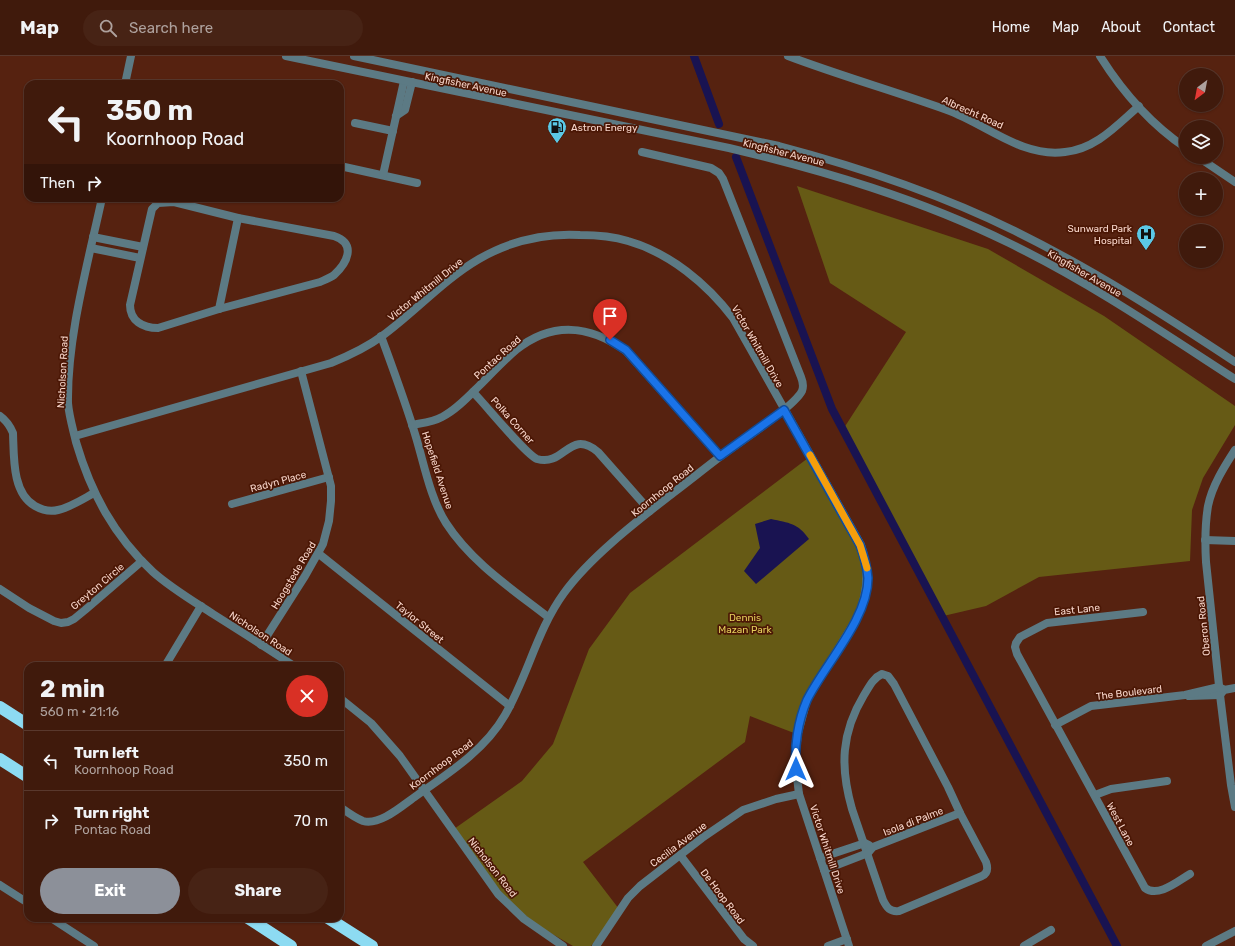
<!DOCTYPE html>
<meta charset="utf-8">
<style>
body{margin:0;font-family:Rubik,sans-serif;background:#472315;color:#f1f3f6;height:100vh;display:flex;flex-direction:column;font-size:15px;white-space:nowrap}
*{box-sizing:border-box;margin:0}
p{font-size:13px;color:#aea19d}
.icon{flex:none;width:22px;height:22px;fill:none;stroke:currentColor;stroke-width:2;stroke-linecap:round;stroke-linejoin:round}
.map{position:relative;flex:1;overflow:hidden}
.details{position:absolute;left:24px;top:606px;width:320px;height:260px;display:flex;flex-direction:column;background:#401a0c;border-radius:12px;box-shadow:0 1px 3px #0004,0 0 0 1px #59382d}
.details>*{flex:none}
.hud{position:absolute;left:24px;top:24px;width:320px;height:122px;border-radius:12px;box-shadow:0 1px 3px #0004,0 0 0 1px #59382d;background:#401a0c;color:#f1f3f6;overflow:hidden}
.needle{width:26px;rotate:212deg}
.buttons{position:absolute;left:1179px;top:12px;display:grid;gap:8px}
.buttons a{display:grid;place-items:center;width:44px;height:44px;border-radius:50%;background:#401a0c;box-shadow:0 1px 3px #0004,0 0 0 1px #59382d;font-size:20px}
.pin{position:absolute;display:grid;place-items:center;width:34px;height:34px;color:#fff;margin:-41px -17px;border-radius:50% 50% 50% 0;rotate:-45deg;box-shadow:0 0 4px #0007}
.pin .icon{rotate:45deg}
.me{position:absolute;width:44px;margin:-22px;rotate:0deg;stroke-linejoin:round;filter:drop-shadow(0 0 3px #0008)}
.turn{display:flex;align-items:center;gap:14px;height:84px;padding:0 16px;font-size:18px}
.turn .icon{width:52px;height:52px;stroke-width:2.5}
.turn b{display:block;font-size:28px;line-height:34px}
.then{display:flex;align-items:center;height:38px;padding:0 16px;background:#0003;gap:8px;font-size:15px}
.round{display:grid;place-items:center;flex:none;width:42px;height:42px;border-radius:21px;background:#472315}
.overview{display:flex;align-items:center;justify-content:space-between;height:68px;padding:0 16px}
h1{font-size:24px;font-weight:700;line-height:30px}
.action{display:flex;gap:8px;margin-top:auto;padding:8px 16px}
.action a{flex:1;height:46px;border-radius:24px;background:#8c9099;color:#fff;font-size:16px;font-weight:700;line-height:46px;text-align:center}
.action a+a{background:#472315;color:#f1f3f6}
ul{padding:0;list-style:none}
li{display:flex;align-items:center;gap:12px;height:60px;padding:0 16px;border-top:1px solid #59382d}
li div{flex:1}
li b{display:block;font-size:15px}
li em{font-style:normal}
header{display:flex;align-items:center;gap:24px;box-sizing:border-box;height:56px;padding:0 20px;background:#401a0c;border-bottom:1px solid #59382d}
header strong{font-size:19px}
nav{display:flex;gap:22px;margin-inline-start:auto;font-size:14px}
.search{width:280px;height:36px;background:#472315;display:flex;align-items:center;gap:10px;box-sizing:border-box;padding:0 14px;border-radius:22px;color:#aea19d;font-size:15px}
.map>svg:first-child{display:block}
.green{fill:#665a15}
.water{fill:#191351}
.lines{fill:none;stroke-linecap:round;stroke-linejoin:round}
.canal{stroke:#191351;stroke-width:8}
.minor{stroke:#5c7a84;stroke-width:8}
.tertiary{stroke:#5c7a84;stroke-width:8}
.motorway{stroke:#8ddbf2;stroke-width:12}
.route-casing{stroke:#114b97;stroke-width:10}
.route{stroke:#1a73e8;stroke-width:7}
.slow{stroke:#f59e0b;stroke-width:7}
.labels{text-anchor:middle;stroke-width:3.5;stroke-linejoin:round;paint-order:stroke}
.street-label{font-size:10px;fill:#f8d6cb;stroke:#4b1705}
.poi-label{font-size:10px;fill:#f8d6cb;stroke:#4b1705;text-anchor:start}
.park-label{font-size:10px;fill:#e5cf5c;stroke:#4b1705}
</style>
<header>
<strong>Map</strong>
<div class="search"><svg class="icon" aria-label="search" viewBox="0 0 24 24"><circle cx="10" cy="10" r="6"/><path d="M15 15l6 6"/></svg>Search here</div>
<nav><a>Home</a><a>Map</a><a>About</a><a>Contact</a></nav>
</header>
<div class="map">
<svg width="1235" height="890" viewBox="0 0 1235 890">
<rect width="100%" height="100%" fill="#562210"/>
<g class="green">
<polygon points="797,130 988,193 1104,260 1235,350 1235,369 1203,422 1192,454 1190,505 1039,521 986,550 939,561 842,375 906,276 830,227"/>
<polygon points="812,399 865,491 867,525 858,559 806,647 794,677 750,660 745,686 583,806 619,853 591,890 573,890 535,868 506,842 468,793 454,773 522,725 553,688 589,593 630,537"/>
</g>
<path class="water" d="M 771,463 C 789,467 798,467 809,483 L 756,528 L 744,515 L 760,492 L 755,468 Z"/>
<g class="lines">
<g class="canal">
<polyline points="694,0 719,68"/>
<polyline points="736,101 832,353 1117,890"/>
</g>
<g class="minor">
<path d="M 788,0 C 841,20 894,35 947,54 C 986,68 1022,102 1065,96 C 1096,93 1117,69 1139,50"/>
<path d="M 1100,0 C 1122,35 1152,69 1186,92"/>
<polyline points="125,28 131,0"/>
<polyline points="396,60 405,54 412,26"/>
<polyline points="355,67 393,75"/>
<polyline points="1198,101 1235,126"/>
<polyline points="340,110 417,127"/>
<polyline points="383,119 404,25"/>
<path d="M 102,142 C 88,207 67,281 68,347 C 69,360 73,373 76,386 C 91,437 114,480 153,516 C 171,532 193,545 213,558 C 240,575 267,592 294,610"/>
<path d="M 174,146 L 238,162 L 334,180 C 357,188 347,207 334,219 C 330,222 324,224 320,226 L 219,253 L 158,272 C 143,272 130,265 130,249 L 152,153 L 158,147 Z"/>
<polyline points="93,181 143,191"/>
<polyline points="91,192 140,202"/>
<polyline points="219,253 238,162"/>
<path d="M 381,280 C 393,313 405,345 415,378 C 424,407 430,442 446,467 C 471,506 512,533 548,561"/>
<path d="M 473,336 C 484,347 526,399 537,403 C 565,411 569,372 598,396 L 650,455"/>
<path d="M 0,360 C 7,365 10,370 13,377 C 14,401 12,437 35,450 C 42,454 50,456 58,454 C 71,451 83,443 94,437"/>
<path d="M 412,369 C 422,367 433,366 442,361 C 456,354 468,341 479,330 C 491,318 503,305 516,294 C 552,265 590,269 626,295 L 720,400"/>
<path d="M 75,380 L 331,307 C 348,300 366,292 382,280 C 415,256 443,224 479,203 C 510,185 544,177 580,179 C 596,179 612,180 628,185 C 670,197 707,228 733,262 L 861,489 C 870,515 868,538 857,562 L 807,644 L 798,677 L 795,704 L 799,738 L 849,890"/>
<path d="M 1235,394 C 1224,411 1212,430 1208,450 C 1205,468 1205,488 1206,506 L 1220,639 L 1231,729 L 1235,751"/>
<polyline points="232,448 329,421"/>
<polyline points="1205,484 1235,485"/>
<polyline points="319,498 510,650"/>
<polyline points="0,533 29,552 54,565 61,567 68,566 74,563 85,554 142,505"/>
<path d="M 1143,556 L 1047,567 L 1020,581 L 1016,587 L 1015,591 L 1017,598 L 1145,832 C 1158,842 1178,825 1190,818"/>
<polyline points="261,589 305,520 323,488 329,465 331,445 331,430 301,315"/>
<polyline points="165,610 201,550"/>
<path d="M 882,618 L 888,620 L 894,628 L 948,731 L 960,757 L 986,806 C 988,812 988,817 982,820 L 899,855 C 890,856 887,852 883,844 L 852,753 C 840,711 841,677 864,639 C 869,631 873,622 882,618 Z"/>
<polyline points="1189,640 1220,639 1224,634 1235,632"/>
<polyline points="340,642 371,667 400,700 498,838 524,863 563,890"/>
<polyline points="1055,669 1091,650 1185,639 1219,631 1223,633"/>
<polyline points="1095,739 1111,733 1167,725"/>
<path d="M 340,751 C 347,756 355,762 363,765 C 380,770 403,749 416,740 C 449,717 485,694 505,659 C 528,619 537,574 564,537 C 590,501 637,465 673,437 C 689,425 705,412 721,400 C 738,387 794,351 802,335 C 804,330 803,326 801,321 L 723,123 L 719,117 L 711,112 L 642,96"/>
<polyline points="680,799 744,883 753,890"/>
<polyline points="820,802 865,787 869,789"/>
<polyline points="824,814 868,797 873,791 960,757"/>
<polyline points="0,829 28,847"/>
<polyline points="51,862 94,890"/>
<polyline points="596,890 628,842 640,830 702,782 743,754 776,743 799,738"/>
<polyline points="828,890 847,883"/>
<polyline points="1024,890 1051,874"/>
<polyline points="1206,890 1235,875"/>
</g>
<g class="tertiary">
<path d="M 286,0 L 729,92 C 825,115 920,143 1009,187 C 1089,226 1161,275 1235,323"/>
<path d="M 354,0 L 779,90 C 859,111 940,138 1015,175 C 1092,213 1164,259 1235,306"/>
</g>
<g class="motorway">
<polyline points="0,651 28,669"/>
<polyline points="0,703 28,721"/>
<polyline points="248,862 291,890"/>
<polyline points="328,862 372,890"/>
</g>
</g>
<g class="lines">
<g class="route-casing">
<path id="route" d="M 610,284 L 626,294 L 720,400 L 784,354 L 860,489 C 864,500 867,511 868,522 C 868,563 825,608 807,644 C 798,665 794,691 796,713"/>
</g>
<use href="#route" class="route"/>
<polyline class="slow" points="810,399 860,489 867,512"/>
</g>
<defs>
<g id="fuel-pin" transform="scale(1)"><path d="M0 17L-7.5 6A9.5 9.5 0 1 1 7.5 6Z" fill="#5bc8e6" stroke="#4b1705"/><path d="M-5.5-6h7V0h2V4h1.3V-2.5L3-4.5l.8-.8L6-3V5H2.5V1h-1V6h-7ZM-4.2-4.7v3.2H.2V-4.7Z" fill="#111"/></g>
<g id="hospital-pin" transform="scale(1)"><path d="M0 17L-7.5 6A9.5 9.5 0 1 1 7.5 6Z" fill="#5bc8e6" stroke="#4b1705"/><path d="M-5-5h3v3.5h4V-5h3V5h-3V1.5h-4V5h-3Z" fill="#111"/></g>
</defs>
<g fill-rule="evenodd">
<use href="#fuel-pin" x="557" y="71"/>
<use href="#hospital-pin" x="1146" y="178"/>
</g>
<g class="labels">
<g class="street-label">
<text transform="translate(466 28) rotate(12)" y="4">Kingfisher Avenue</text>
<text transform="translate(973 56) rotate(24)" y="4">Albrecht Road</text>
<text transform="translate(784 96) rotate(14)" y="4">Kingfisher Avenue</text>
<text transform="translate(1085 217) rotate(30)" y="4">Kingfisher Avenue</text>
<text transform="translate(425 233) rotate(-39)" y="4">Victor Whitmill Drive</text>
<text transform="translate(758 290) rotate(60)" y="4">Victor Whitmill Drive</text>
<text transform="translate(497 301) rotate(-42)" y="4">Pontac Road</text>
<text transform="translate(62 316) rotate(-87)" y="4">Nicholson Road</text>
<text transform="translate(513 364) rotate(48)" y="4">Polka Corner</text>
<text transform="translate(438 414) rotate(72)" y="4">Hopefield Avenue</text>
<text transform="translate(278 425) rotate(-15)" y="4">Radyn Place</text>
<text transform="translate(662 434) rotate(-39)" y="4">Koornhoop Road</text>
<text transform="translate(293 519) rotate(-59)" y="4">Hoogstede Road</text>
<text transform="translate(97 530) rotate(-40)" y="4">Greyton Circle</text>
<text transform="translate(1077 553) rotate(-6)" y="4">East Lane</text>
<text transform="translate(420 566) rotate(39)" y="4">Taylor Street</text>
<text transform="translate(1203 570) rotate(-96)" y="4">Oberon Road</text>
<text transform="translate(261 577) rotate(33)" y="4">Nicholson Road</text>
<text transform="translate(1129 636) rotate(-7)" y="4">The Boulevard</text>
<text transform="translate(441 708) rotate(-37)" y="4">Koornhoop Road</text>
<text transform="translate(913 765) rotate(-21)" y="4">Isola di Palme</text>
<text transform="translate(1121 768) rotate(62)" y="4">West Lane</text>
<text transform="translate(678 788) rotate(-37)" y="4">Cecilia Avenue</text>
<text transform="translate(828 793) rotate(72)" y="4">Victor Whitmill Drive</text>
<text transform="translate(493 811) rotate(52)" y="4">Nicholson Road</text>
<text transform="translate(723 840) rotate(53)" y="4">De Hoop Road</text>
</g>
<g class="poi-label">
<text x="571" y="75">Astron Energy</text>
<text x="1132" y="176" text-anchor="end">Sunward Park<tspan x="1132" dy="12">Hospital</tspan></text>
</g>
<g class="park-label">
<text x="745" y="565">Dennis<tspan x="745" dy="12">Mazan Park</tspan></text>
</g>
</g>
</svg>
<div class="buttons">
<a><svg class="needle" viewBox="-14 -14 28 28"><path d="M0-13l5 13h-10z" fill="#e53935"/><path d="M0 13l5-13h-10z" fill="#aea19d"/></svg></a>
<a><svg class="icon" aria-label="layers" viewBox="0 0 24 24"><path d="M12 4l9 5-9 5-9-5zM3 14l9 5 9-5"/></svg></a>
<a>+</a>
<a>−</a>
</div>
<div class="pin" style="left:610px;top:284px;background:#d93025"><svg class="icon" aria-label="arrive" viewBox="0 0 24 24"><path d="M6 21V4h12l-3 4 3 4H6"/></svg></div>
<svg class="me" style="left:796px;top:713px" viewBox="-20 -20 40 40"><path d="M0-17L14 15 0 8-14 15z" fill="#1a73e8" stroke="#fff" stroke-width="4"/></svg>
<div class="hud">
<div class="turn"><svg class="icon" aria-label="left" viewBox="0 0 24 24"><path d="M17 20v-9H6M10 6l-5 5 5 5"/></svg><div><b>350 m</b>Koornhoop Road</div></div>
<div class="then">Then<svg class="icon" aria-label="right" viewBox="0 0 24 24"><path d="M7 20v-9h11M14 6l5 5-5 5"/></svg></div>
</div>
<section class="details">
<div class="overview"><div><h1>2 min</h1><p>560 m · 21:16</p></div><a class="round" style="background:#d93025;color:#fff"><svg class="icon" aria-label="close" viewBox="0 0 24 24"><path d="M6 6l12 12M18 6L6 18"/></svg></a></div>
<ul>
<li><svg class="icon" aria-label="left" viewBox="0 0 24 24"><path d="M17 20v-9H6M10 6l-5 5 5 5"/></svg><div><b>Turn left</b><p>Koornhoop Road</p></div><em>350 m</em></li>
<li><svg class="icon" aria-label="right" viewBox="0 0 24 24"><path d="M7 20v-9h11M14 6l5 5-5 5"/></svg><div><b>Turn right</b><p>Pontac Road</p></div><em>70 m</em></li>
</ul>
<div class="action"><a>Exit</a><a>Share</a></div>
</section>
</div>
